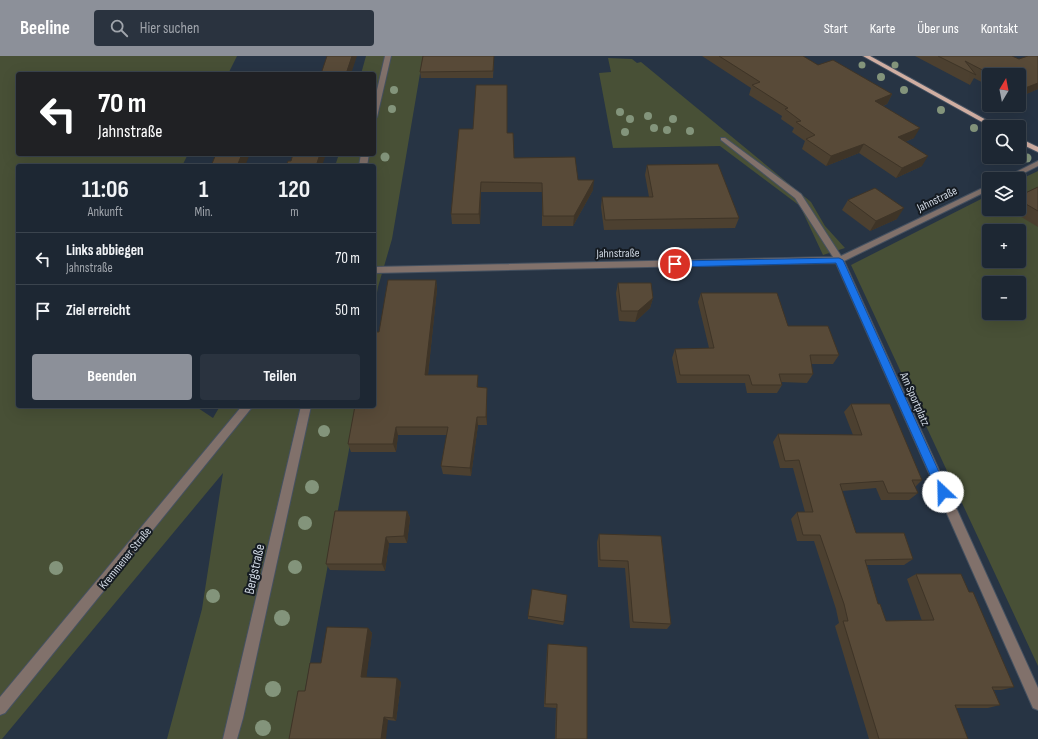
<!DOCTYPE html>
<html lang="de">
<meta charset="utf-8">
<style>
body{margin:0;font-family:"Sofia Sans Condensed",sans-serif;background:#2a333f;color:#f1f3f6;height:100vh;display:flex;flex-direction:column;font-size:15px;white-space:nowrap}
*{box-sizing:border-box;margin:0}
p{font-size:13px;color:#a0a5ac}
.icon{flex:none;width:22px;height:22px;fill:none;stroke:currentColor;stroke-width:2;stroke-linecap:round;stroke-linejoin:round}
.map{position:relative;flex:1;overflow:hidden}
.details{position:absolute;left:16px;top:108px;width:360px;height:244px;display:flex;flex-direction:column;background:#1d2733;border-radius:4px;box-shadow:0 4px 16px #0002,0 0 0 1px #3b444e}
.details>*{flex:none}
.top-card{position:absolute;left:16px;top:16px;width:360px;height:84px;border-radius:4px;box-shadow:0 4px 16px #0002,0 0 0 1px #3b444e;background:#202124;color:#fff;overflow:hidden}
.needle{width:26px;rotate:10deg}
.controls{position:absolute;left:982px;top:12px;display:grid;gap:8px}
.controls a{display:grid;place-items:center;width:44px;height:44px;border-radius:4px;background:#1d2733;box-shadow:0 4px 16px #0002,0 0 0 1px #3b444e;font-size:20px}
.pin{position:absolute;display:grid;place-items:center;width:34px;height:34px;color:#fff;margin:-17px;border:2px solid #fff;border-radius:50%;box-shadow:0 1px 4px #0007}
.me{position:absolute;width:44px;margin:-22px;rotate:336deg;stroke-linejoin:round;filter:drop-shadow(0 0 3px #0008)}
.turn{display:flex;align-items:center;gap:14px;height:84px;padding:0 16px;font-size:18px}
.turn .icon{width:52px;height:52px;stroke-width:2.5}
.turn b{display:block;font-size:28px;line-height:34px}
.eta{display:flex;justify-content:space-evenly;align-items:center;height:68px;text-align:center}
.eta b{font-size:24px;font-weight:700;line-height:28px}
.cta{display:flex;gap:8px;margin-top:auto;padding:8px 16px}
.cta a{flex:1;height:46px;border-radius:4px;background:#8c9099;color:#fff;font-size:16px;font-weight:700;line-height:46px;text-align:center}
.cta a+a{background:#2a333f;color:#f1f3f6}
ul{padding:0;list-style:none}
li{display:flex;align-items:center;gap:12px;height:52px;padding:0 16px;border-top:1px solid #3b444e}
li div{flex:1}
li b{display:block;font-size:15px}
li em{font-style:normal}
header{display:flex;align-items:center;gap:24px;box-sizing:border-box;height:56px;padding:0 20px;background:#8c9099;color:#fff}
header strong{font-size:19px}
nav{display:flex;gap:22px;margin-inline-start:auto;font-size:14px}
.search{width:280px;height:36px;background:#2a333f;display:flex;align-items:center;gap:10px;box-sizing:border-box;padding:0 14px;border-radius:4px;color:#a0a5ac;font-size:15px}
.map>svg:first-child{display:block}
.green{fill:#485036;fill-rule:evenodd}
.lines{fill:none;stroke-linecap:round;stroke-linejoin:round}
.minor-casing{stroke:#455160;stroke-width:2}
.major-casing{stroke:#455160;stroke-width:2}
.minor{fill:#81716b;fill-rule:evenodd}
.major{fill:#d0aea2;fill-rule:evenodd}
.tree{fill:#83947b}
.wall{fill:#4c4030}
.shaded-wall{fill:#3e3427}
.building{fill:#584a38;stroke:#3e3427}
.route{fill:#1a73e8;stroke:#114b97}
.labels{text-anchor:middle;stroke-width:4;stroke-linejoin:round;paint-order:stroke}
.street-label{font-size:12px;fill:#cfd7e2;stroke:#151b22}
.near-street-label{font-size:14px;fill:#cfd7e2;stroke:#151b22}
</style>
<header>
<strong>Beeline</strong>
<div class="search"><svg class="icon" aria-label="search" viewBox="0 0 24 24"><circle cx="10" cy="10" r="6"/><path d="M15 15l6 6"/></svg>Hier suchen</div>
<nav><a>Start</a><a>Karte</a><a>Über uns</a><a>Kontakt</a></nav>
</header>
<div class="map">
<svg width="1038" height="683" viewBox="0 0 1038 683">
<rect width="100%" height="100%" fill="#273444"/>
<g class="green">
<polygon points="0,0 237,0 228,18 18,18 18,98 188,98 182,110 18,110 18,350 195,350 213,362 220,350 357,350 296,683 167,683 202,553 223,417 2,683 0,683"/>
<polygon points="366,0 423,0 392,183 378,231 374,254 374,110 335,110 339,98 374,98 374,18 361,18"/>
<polygon points="608,2 632,3 637,7 641,6 811,146 825,170 845,192 823,199 800,150 720,90 613,92 599,17 611,16"/>
<path d="M 1038,115 L 1038,610 L 851,209 L 989,139 L 989,153 L 1019,153 L 1019,124 ZM 989,175 L 1019,175 L 1019,205 L 989,205 ZM 989,227 L 1019,227 L 1019,257 L 989,257 Z"/>
</g>
<g class="lines">
<g class="minor-casing">
<g id="minor">
<polygon points="385,0 391,0 377,61 374,63 374,47"/>
<polygon points="721,82 725,82 801,138 841,200 989,129 989,134 844,205 1038,632 1038,654 1033,652 836,207 374,217 374,211 833,201 795,142 721,84"/>
<polygon points="361,98 369,98 367,110 359,110"/>
<polygon points="1038,105 1038,110 1012,123 1002,123"/>
<polygon points="242,350 253,350 5,657 0,659 0,641"/>
<polygon points="301,350 311,350 243,662 237,683 223,683"/>
</g>
</g>
<g class="major-casing">
<g id="major">
<polygon points="863,0 870,0 999,71 991,71"/>
<polygon points="1019,82 1038,91 1038,96 1019,87"/>
</g>
</g>
<use href="#minor" class="minor"/>
<use href="#major" class="major"/>
</g>
<g class="tree">
<circle cx="862" cy="9" r="3.5"/>
<circle cx="895" cy="9" r="3.5"/>
<circle cx="881" cy="21" r="4"/>
<circle cx="394" cy="34" r="4"/>
<circle cx="904" cy="34" r="4"/>
<circle cx="392" cy="53" r="4"/>
<circle cx="941" cy="54" r="4"/>
<circle cx="620" cy="56" r="4"/>
<circle cx="648" cy="60" r="4"/>
<circle cx="630" cy="63" r="4"/>
<circle cx="673" cy="63" r="4"/>
<circle cx="654" cy="72" r="4"/>
<circle cx="974" cy="72" r="4"/>
<circle cx="667" cy="74" r="4"/>
<circle cx="690" cy="75" r="4"/>
<circle cx="625" cy="76" r="4"/>
<circle cx="385" cy="101" r="4.5"/>
<circle cx="1027" cy="102" r="4.5"/>
<circle cx="324" cy="375" r="6"/>
<circle cx="312" cy="431" r="7"/>
<circle cx="305" cy="467" r="7"/>
<circle cx="295" cy="511" r="7"/>
<circle cx="56" cy="512" r="7"/>
<circle cx="213" cy="540" r="7"/>
<circle cx="282" cy="562" r="8"/>
<circle cx="273" cy="633" r="8"/>
<circle cx="263" cy="672" r="8"/>
</g>
<g class="wall">
<polygon points="423,0 494,0 493,22 421,22 420,16"/>
<polygon points="702,0 803,0 818,9 892,38 887,48 883,50 914,82 905,86 922,110 896,122 859,97 826,110 802,93 805,85 792,76 794,72 781,63 782,60 749,39 751,32"/>
<polygon points="915,0 960,0 1019,3 1038,0 1038,33 1019,41 1019,19 989,19 989,30 974,22 970,29"/>
<polygon points="507,77 514,102 578,124 593,134 573,170 542,170 542,136 481,136 480,168 452,168 451,158"/>
<polygon points="647,109 739,162 735,172 604,174 601,151 602,141 649,141 645,119"/>
<polygon points="1038,131 1038,171 1008,153 1019,153 1019,140"/>
<polygon points="848,144 897,163 870,175 842,154"/>
<polygon points="436,224 437,233 428,319 478,319 478,331 487,332 487,369 478,369 471,420 443,418 441,410 447,379 398,379 396,396 351,396 348,388 379,276"/>
<polygon points="618,227 653,242 650,252 635,266 619,265 616,237"/>
<polygon points="701,237 788,270 839,299 833,308 811,308 813,318 807,327 781,326 782,329 777,337 747,337 745,327 677,327 672,302 675,293 709,292 698,246"/>
<polygon points="851,348 922,424 915,431 918,437 909,444 881,444 876,432 842,435 856,477 913,503 904,509 867,509 878,548 886,565 922,565 907,523 916,518 969,536 1014,631 1001,634 994,634 1000,649 988,652 956,652 968,683 869,683 835,570 839,567 836,553 814,485 797,485 791,463 797,456 805,456 793,412 780,412 773,386 778,378 853,379 844,356"/>
<polygon points="407,455 410,462 407,487 389,487 385,515 330,514 326,508"/>
<polygon points="599,478 661,480 671,568 667,573 630,572 625,512 598,511 597,486"/>
<polygon points="528,560 564,566 563,569 528,563"/>
<polygon points="368,572 372,577 366,621 401,626 396,665 388,664 305,635 321,607"/>
<polygon points="548,588 587,683 555,683 556,652 544,651 547,593"/>
</g>
<g class="shaded-wall">
<polygon points="352,0 357,0 351,18 346,18"/>
<polygon points="1038,27 1038,33 1019,41 1019,35 1020,34"/>
<polygon points="892,38 887,48 870,55 875,45"/>
<polygon points="920,72 914,82 892,91 898,81"/>
<polygon points="864,88 859,97 826,110 831,100"/>
<polygon points="242,98 250,98 245,110 237,110"/>
<polygon points="320,98 326,98 322,110 316,110"/>
<polygon points="928,100 922,110 896,122 902,112"/>
<polygon points="594,124 593,134 573,170 574,160"/>
<polygon points="481,126 481,136 480,168 479,158"/>
<polygon points="904,152 897,163 870,175 876,165"/>
<polygon points="436,224 437,233 427,328 425,319"/>
<polygon points="653,242 650,252 635,266 638,255"/>
<polygon points="478,319 478,339 477,331"/>
<polygon points="487,332 487,369 486,361"/>
<polygon points="477,361 478,369 471,420 470,412"/>
<polygon points="396,371 398,379 396,396 393,388"/>
<polygon points="407,455 410,462 407,487 404,480"/>
<polygon points="386,481 389,487 385,515 382,508"/>
<polygon points="368,572 372,577 366,625 361,621"/>
<polygon points="397,622 401,626 396,665 393,662"/>
<polygon points="384,661 388,664 386,683 381,683"/>
</g>
<g class="building">
<polygon points="327,0 352,0 346,18 321,18"/>
<polygon points="423,0 494,0 493,15 420,16"/>
<polygon points="719,0 803,0 818,9 833,4 892,38 875,45 920,72 898,81 928,100 902,112 864,88 831,100 806,83 815,79 796,66 801,65 785,53 788,52 752,29 760,26"/>
<polygon points="938,0 1012,0 1019,3 1028,0 1038,0 1038,27 1020,34 1019,33 1019,19 992,19 965,5 976,19"/>
<polygon points="476,29 507,29 507,77 513,77 514,102 575,101 578,124 594,124 574,160 543,160 542,127 481,126 479,158 451,158 459,73 473,73"/>
<polygon points="216,98 242,98 237,110 211,110"/>
<polygon points="293,98 320,98 316,110 286,110 288,105 291,105"/>
<polygon points="718,108 739,162 605,164 602,141 653,141 647,109"/>
<polygon points="1038,131 1038,155 1019,144 1019,140"/>
<polygon points="875,132 904,152 876,165 848,144"/>
<polygon points="388,224 436,224 425,319 478,319 477,331 487,332 486,361 477,361 470,412 441,410 448,371 396,371 393,388 348,388 355,350 374,350 374,276 379,276"/>
<polygon points="618,227 651,227 653,242 638,255 621,255"/>
<polygon points="701,237 777,237 788,270 828,270 839,299 810,299 813,318 779,318 782,329 752,329 749,319 680,319 675,293 714,292"/>
<polygon points="851,348 890,348 922,424 912,424 918,437 888,437 883,425 840,428 856,477 904,477 913,503 865,504 878,548 880,548 886,565 934,564 916,518 961,518 969,536 973,536 1014,631 992,631 1000,649 955,649 968,683 879,683 843,565 848,565 844,548 820,479 803,479 797,456 813,456 799,404 785,405 778,378 862,379"/>
<polygon points="335,455 407,455 404,480 386,481 382,508 326,508"/>
<polygon points="599,478 661,480 671,568 633,566 628,505 600,504"/>
<polygon points="532,533 567,539 564,566 528,560"/>
<polygon points="327,571 368,572 361,621 397,622 393,662 384,661 381,683 289,683 298,635 305,635 310,607 321,607"/>
<polygon points="548,588 587,591 587,683 556,683 557,648 545,648"/>
</g>
<polygon class="route" points="839,202 843,204 948,436 947,439 939,439 836,207 675,211 671,208 675,205"/>
<g class="labels">
<g class="street-label">
<text transform="translate(937 143) rotate(-26)" y="4">Jahnstraße</text>
<text transform="translate(618 197) rotate(-1)" y="4">Jahnstraße</text>
<text transform="translate(915 343) rotate(66)" y="4">Am Sportplatz</text>
<text transform="translate(125 502) rotate(-51)" y="4">Kremmener Straße</text>
</g>
<g class="near-street-label">
<text transform="translate(254 513) rotate(-77)" y="5">Bergstraße</text>
</g>
</g>
</svg>
<div class="controls">
<a><svg class="needle" viewBox="-14 -14 28 28"><path d="M0-13l5 13h-10z" fill="#e53935"/><path d="M0 13l5-13h-10z" fill="#a0a5ac"/></svg></a>
<a><svg class="icon" aria-label="search" viewBox="0 0 24 24"><circle cx="10" cy="10" r="6"/><path d="M15 15l6 6"/></svg></a>
<a><svg class="icon" aria-label="layers" viewBox="0 0 24 24"><path d="M12 4l9 5-9 5-9-5zM3 14l9 5 9-5"/></svg></a>
<a>+</a>
<a>−</a>
</div>
<div class="pin" style="left:675px;top:208px;background:#d93025"><svg class="icon" aria-label="arrive" viewBox="0 0 24 24"><path d="M6 21V4h12l-3 4 3 4H6"/></svg></div>
<svg class="me" style="left:943px;top:436px" viewBox="-20 -20 40 40"><circle r="19" fill="#fff"/><path d="M0-13L10 11 0 6-10 11z" fill="#1a73e8"/></svg>
<div class="top-card">
<div class="turn"><svg class="icon" aria-label="left" viewBox="0 0 24 24"><path d="M17 20v-9H6M10 6l-5 5 5 5"/></svg><div><b>70 m</b>Jahnstraße</div></div>
</div>
<section class="details">
<div class="eta">
<div><b>11:06</b><p>Ankunft</p></div>
<div><b>1</b><p>Min.</p></div>
<div><b>120</b><p>m</p></div>
</div>
<ul>
<li><svg class="icon" aria-label="left" viewBox="0 0 24 24"><path d="M17 20v-9H6M10 6l-5 5 5 5"/></svg><div><b>Links abbiegen</b><p>Jahnstraße</p></div><em>70 m</em></li>
<li><svg class="icon" aria-label="arrive" viewBox="0 0 24 24"><path d="M6 21V4h12l-3 4 3 4H6"/></svg><div><b>Ziel erreicht</b></div><em>50 m</em></li>
</ul>
<div class="cta"><a>Beenden</a><a>Teilen</a></div>
</section>
</div>
